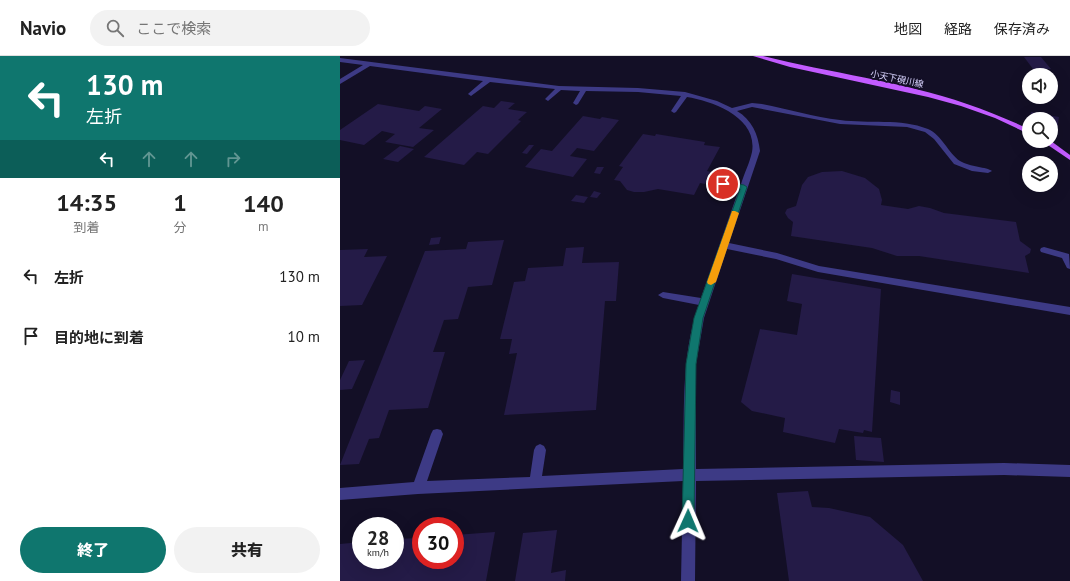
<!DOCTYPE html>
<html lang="ja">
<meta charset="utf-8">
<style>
body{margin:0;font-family:"PT Sans","Noto Sans JP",sans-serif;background:#f2f2f2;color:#222;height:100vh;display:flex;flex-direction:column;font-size:15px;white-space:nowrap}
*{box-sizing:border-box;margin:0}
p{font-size:13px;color:#767676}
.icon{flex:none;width:22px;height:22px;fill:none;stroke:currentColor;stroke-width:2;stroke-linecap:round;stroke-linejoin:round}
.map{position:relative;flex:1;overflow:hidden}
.sheet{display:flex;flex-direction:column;background:#fff;width:340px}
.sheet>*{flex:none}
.banner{background:#0f766e;color:#fff;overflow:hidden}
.buttons{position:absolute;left:682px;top:12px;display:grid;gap:8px}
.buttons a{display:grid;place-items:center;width:36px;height:36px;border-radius:50%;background:#fff;box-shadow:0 4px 16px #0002;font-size:20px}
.speed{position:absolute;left:12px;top:461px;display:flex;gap:8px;font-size:20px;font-weight:700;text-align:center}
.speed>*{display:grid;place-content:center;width:52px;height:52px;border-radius:50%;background:#fff;box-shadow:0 4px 16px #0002;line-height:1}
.speed small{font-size:10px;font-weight:400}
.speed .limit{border:6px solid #d22;background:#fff;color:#111}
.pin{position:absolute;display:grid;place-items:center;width:34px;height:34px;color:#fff;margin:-17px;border:2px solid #fff;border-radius:50%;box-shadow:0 1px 4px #0007}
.me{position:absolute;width:44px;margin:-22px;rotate:1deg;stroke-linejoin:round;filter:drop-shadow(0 0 3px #0008)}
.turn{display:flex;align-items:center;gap:14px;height:84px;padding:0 20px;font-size:18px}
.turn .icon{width:52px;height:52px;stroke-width:2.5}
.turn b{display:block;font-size:28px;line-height:34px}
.lanes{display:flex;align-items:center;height:38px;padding:0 20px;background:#0003;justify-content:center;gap:20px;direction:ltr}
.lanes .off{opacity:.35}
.eta{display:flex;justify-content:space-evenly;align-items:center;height:68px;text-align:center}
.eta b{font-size:24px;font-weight:800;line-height:28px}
.action{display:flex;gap:8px;margin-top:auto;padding:8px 20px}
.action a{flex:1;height:46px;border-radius:24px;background:#0f766e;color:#fff;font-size:16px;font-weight:800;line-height:46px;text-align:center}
.action a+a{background:#f2f2f2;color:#222}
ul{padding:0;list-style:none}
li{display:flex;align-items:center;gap:12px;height:60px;padding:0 20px}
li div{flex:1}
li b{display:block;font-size:15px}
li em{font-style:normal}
header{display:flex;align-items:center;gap:24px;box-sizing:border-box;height:56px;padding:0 20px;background:#fff;border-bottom:1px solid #e0e0e0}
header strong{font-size:19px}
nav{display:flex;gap:22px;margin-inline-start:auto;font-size:14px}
.search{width:280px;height:36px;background:#f2f2f2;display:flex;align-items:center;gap:10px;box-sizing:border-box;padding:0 14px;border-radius:22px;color:#767676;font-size:15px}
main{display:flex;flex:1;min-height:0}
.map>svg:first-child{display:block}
.building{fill:#241b47}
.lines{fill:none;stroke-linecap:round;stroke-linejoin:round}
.minor{fill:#3d3a85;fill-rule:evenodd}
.major{fill:#c25bff;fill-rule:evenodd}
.route{fill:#0f766e;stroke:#0a4d48}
.slow{fill:#f59e0b}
.labels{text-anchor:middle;stroke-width:4;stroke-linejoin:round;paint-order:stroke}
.far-street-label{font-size:9px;fill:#d9d4ff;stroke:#130f26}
</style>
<header>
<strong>Navio</strong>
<div class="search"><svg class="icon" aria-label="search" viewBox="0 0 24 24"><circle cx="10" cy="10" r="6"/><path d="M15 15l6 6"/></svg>ここで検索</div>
<nav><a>地図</a><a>経路</a><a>保存済み</a></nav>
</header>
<main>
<section class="sheet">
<div class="banner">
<div class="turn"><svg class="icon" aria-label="left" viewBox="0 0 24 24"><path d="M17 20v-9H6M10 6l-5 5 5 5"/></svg><div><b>130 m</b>左折</div></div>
<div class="lanes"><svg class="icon" aria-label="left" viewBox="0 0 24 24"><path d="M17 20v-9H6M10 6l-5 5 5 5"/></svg><svg class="icon off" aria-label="ahead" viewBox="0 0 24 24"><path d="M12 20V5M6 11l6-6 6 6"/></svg><svg class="icon off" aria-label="ahead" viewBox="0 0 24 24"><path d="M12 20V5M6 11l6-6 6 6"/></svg><svg class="icon off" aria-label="right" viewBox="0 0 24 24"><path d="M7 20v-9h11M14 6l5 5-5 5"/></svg></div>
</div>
<div class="eta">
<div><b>14:35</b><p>到着</p></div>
<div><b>1</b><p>分</p></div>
<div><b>140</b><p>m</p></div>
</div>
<ul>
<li><svg class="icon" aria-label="left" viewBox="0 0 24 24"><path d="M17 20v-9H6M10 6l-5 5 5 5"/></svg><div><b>左折</b></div><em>130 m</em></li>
<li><svg class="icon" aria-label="arrive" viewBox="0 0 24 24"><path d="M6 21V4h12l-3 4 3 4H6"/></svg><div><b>目的地に到着</b></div><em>10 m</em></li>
</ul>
<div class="action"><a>終了</a><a>共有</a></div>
</section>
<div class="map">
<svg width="730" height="525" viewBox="0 0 730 525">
<rect width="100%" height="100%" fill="#130f26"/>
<g class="building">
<polygon points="684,1 701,1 711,13 693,13"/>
<polygon points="161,45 175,47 168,53 187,56 178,64 181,65 148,98 137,96 124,109 84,101 143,50 154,52"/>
<polygon points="38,48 79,55 85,50 102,53 79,72 94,74 73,91 45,86 55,78 42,75 24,89 0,84 0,74"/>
<polygon points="691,56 719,61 717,74 711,73 711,63 690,63"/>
<polygon points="243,60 260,63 262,61 279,64 254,95 237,92 230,100 247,103 233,121 185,111 201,93 212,95"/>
<polygon points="303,78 315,80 316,78 365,86 364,89 380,91 367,115 371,116 365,128 360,127 354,139 318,133 304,136 294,136 287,134 280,125 274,124 283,111 279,110"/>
<polygon points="189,89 194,89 187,98 182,97"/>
<polygon points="60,90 74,93 58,106 43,103"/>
<polygon points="257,111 264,111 260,118 254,117"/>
<polygon points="502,115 525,122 539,133 542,144 541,149 568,153 579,150 590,152 604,157 676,166 680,185 691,193 690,197 685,200 689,217 579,200 557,200 532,192 451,180 453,166 448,162 445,157 447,153 456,150 462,129 468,121 482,116"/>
<polygon points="254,135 261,137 257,142 250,141"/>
<polygon points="236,139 248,141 244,147 231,145"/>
<polygon points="101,181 99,188 89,189 91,182"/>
<polygon points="164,184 152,229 128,231 118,263 104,264 93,296 105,296 88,352 49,354 39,382 29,383 19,408 0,409 85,195 126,193 128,186"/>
<polygon points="244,191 242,207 279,206 276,245 265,245 256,354 164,359 177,297 169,298 172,283 160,283 174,226 185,225 188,212 223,210 226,192"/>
<polygon points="28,193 24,201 47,200 22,249 0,250 0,194"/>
<polygon points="452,218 541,233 532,376 524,374 523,377 499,373 495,387 443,376 445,362 412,355 401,346 420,273 457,279 462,248 447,245"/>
<polygon points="25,304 12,333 0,334 0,324 9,305"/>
<polygon points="551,334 560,336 560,349 550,346"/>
<polygon points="514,380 541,382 544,406 516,404"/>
<polygon points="468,435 472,451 489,452 530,461 563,489 583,525 449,525 437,437"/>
<polygon points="217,474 211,517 226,514 225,525 175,525 183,477"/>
<polygon points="155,476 146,525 0,525 0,488 21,486 21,504 55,504 55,483 81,482 81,504 115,504 115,479"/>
</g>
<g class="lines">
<g class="minor">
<path d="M 0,2 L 219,30 L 298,32 L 345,36 L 377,45 L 392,52 L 412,47 L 422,48 C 448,53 474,61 500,64 C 529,68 560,62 588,73 C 602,79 608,97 620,105 C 630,111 647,111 652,115 L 648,117 L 632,115 L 614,108 L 594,83 L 585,76 L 567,71 L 500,68 L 412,51 L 397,55 C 412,64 418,78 420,95 L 389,187 L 437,197 L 479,210 L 730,251 L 730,259 L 478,216 L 436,203 L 387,193 L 364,262 L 356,308 L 356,413 L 664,407 L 730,409 L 730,421 L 664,419 L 356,425 L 355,525 L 341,525 L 343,425 L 78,438 L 0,444 L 0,432 L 74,426 L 91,378 L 93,374 L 97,373 L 101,374 L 103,378 L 87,425 L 190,421 L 194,394 L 196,390 L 200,388 L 204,390 L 206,394 L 202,420 L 343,413 C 345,359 340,301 359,249 L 323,242 L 318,239 L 323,236 L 361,242 L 399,133 L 383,130 L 379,128 L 383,126 L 401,128 C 404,118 410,106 412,96 C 418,61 372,45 347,41 L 336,56 L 334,57 L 331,55 L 341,40 L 298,36 L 246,35 L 238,48 L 236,49 L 233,47 L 240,35 L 221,34 L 208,45 L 205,43 L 215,33 L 150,26 L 131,40 L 128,38 L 129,37 L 143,25 L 30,10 L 0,28 L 0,23 L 23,9 L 0,6 Z"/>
<polygon points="704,191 729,198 730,213 727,212 722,202 701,196 700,194 701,192"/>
</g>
<g class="major">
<path d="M 413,0 L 423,0 C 490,17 561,25 627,48 C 648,55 669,64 689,73 L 689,78 L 655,62 L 621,50 L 588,41 L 450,11 Z"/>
<polygon points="702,85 711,85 730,99 730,104"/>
</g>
</g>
<polygon class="route" points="383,125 404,129 407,131 363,262 356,308 354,465 352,469 348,471 344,469 342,465 346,308 354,262 400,133 380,129 379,128"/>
<polygon class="slow" points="392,155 395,155 399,157 376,226 371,229 368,228 367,226"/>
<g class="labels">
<g class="far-street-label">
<text transform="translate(557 23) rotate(12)" y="3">小天下硯川線</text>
</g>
</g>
</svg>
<div class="buttons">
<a><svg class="icon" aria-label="sound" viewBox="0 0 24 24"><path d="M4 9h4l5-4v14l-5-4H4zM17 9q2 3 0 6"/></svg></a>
<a><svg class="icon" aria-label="search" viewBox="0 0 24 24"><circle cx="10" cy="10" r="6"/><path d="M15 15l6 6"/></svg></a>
<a><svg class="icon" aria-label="layers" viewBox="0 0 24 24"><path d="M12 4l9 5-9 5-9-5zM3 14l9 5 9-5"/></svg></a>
</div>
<div class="speed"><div>28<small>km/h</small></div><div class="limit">30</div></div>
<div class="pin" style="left:383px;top:128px;background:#d93025"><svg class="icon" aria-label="arrive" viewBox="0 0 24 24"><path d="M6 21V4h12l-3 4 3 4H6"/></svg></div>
<svg class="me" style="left:348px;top:465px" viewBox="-20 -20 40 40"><path d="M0-17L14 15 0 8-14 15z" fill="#0f766e" stroke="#fff" stroke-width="4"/></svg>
</div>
</main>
